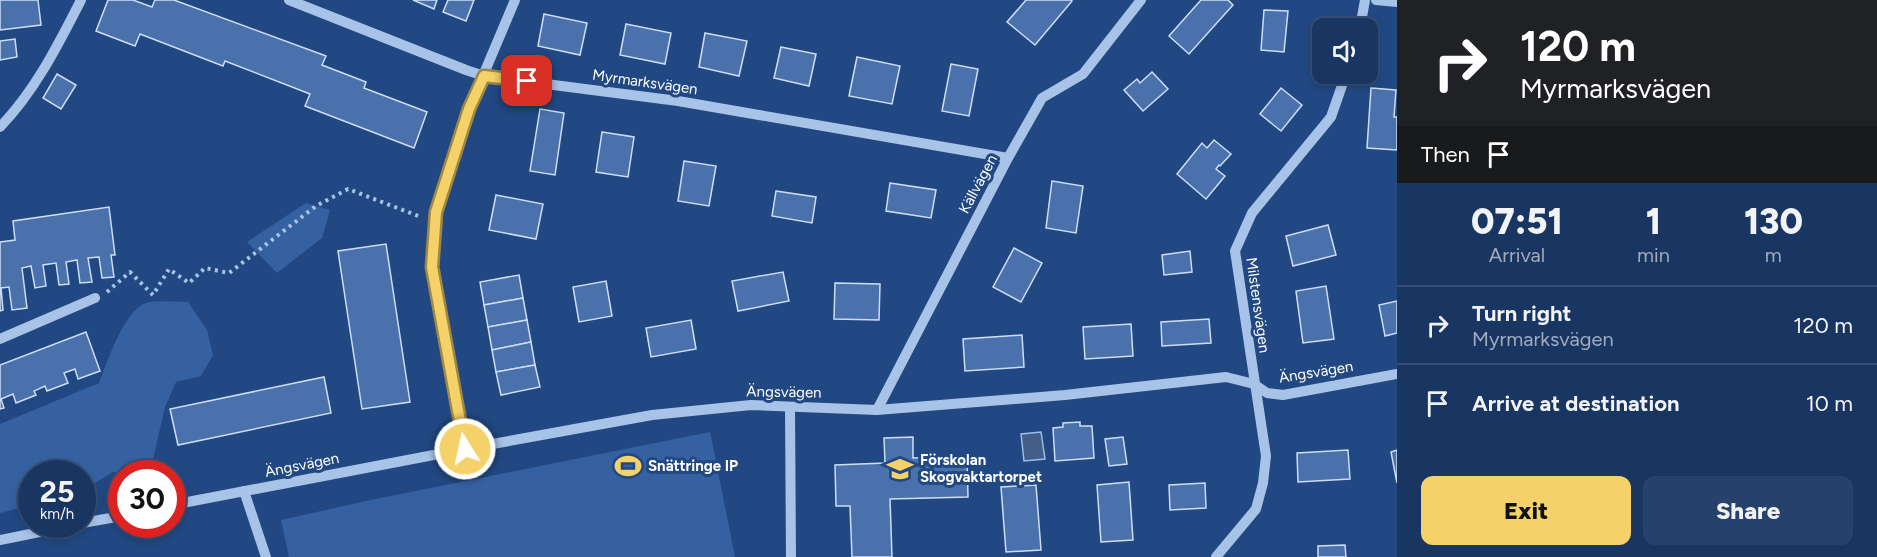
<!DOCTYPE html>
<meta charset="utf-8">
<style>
body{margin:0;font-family:Figtree,sans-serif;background:#26416b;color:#f1f3f6;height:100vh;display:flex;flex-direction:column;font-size:22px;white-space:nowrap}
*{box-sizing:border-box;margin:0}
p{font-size:20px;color:#9fabbe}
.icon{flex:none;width:33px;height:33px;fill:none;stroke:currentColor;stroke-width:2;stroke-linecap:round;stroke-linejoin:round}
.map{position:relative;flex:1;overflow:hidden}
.drawer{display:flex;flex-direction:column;background:#193662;width:480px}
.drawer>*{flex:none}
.banner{background:#202124;color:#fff;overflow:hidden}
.buttons{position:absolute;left:1312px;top:18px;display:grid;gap:12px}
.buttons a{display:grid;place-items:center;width:66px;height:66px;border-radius:12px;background:#193662;box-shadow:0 3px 9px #0003,0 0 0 2px #375077;font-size:30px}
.speed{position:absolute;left:18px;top:460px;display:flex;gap:12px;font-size:30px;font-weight:700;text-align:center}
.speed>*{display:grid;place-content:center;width:78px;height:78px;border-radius:50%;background:#193662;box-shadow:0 3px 9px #0003,0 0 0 2px #375077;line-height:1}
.speed small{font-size:15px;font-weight:400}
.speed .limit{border:9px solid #d22;background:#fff;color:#111}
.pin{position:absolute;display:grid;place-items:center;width:51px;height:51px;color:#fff;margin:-26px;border-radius:12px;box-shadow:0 3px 9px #0006}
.me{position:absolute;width:66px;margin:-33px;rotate:350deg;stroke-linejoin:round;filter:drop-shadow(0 0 4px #0008)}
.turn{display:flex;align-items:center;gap:21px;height:126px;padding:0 24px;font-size:27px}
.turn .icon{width:78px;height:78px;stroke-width:2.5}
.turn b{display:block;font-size:42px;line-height:51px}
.then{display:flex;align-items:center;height:57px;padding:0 24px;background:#0003;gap:12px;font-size:22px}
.eta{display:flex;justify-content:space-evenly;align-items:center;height:102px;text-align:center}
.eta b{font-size:36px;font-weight:800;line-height:42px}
.action{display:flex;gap:12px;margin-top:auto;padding:12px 24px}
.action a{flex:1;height:69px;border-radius:12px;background:#f5d169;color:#111;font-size:24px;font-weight:800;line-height:69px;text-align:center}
.action a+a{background:#26416b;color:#f1f3f6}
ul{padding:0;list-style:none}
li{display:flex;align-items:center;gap:18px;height:78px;padding:0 24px;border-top:2px solid #375077}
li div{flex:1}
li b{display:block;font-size:22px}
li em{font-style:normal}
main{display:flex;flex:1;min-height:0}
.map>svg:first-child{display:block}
.green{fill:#3561a0}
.water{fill:#435f89;stroke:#9cbde9;stroke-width:1.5}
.building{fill:#4a71ab;stroke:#ccdef6;stroke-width:1.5}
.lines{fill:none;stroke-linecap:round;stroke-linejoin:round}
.path{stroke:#a8c3e8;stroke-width:4;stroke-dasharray:3 4.5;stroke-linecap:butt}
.minor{stroke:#a8c3e8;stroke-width:10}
.route-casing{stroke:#9f8844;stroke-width:15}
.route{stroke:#f5d169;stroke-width:10}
.labels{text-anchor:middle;stroke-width:6;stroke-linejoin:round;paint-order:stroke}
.street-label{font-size:15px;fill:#fff;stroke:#214882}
.poi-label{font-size:15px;font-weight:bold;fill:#fff;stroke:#214882;text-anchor:start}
</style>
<main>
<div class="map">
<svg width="1397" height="557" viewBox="0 0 1397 557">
<rect width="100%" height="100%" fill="#214882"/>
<g class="green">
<polygon points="306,203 330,210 322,238 277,273 247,242"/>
<path d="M 188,302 L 207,330 L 213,355 L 201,376 L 176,382 L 165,407 L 150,472 L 128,474 L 113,472 L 83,490 L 82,474 L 32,474 L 31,505 L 0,513 L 0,424 L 99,383 C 107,363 124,310 146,303 C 156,300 177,302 188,302 Z"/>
<polygon points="710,432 735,557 289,557 281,520 366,501"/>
</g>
<polygon class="water" points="1041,432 1045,459 1024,461 1021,434"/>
<g class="building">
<polygon points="0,0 38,0 41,25 0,30"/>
<polygon points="108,0 133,0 152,7 155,0 174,0 326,56 322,65 366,82 364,88 427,112 414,148 305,106 310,94 225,61 223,66 140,34 135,46 96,31"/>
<polygon points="413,0 437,0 434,9"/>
<polygon points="448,0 474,0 466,21 443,12"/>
<polygon points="1026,0 1071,0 1072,1 1035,45 1007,22"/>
<polygon points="1201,0 1228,0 1233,5 1189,54 1169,36"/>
<polygon points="1264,10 1288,11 1284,52 1261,50"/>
<polygon points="544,14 587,23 580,55 538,46"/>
<polygon points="626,24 671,33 665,64 620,55"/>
<polygon points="705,33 747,41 739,76 699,67"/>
<polygon points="15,39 17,57 0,60 0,41"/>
<polygon points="781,47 816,54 809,86 774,78"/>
<polygon points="857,57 900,66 892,104 849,96"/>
<polygon points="951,64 978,69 969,116 942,111"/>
<polygon points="1152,72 1168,89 1143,111 1124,90 1137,79 1140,83"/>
<polygon points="57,74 76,85 61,109 43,98"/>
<polygon points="1281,88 1302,105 1281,131 1260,114"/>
<polygon points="1371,88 1396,90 1394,117 1397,117 1397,150 1367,148"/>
<polygon points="540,109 564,113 555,175 530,171"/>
<polygon points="602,132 634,137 628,177 596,172"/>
<polygon points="1214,140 1231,154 1220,166 1219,165 1216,169 1225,176 1206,199 1177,174 1202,143 1207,148"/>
<polygon points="684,161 716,166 709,206 678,201"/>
<polygon points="1052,181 1083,186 1076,233 1046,228"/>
<polygon points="890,183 936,190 931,218 886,211"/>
<polygon points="776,191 816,197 812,223 772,216"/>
<polygon points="496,195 543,204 536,239 489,230"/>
<polygon points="109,207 115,255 111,255 114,277 102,278 99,257 88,258 92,282 80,283 77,260 66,262 69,284 59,285 56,263 43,265 46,286 35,288 31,266 22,268 27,308 12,310 9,287 1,288 3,310 0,311 0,242 15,240 13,221"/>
<polygon points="1328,225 1336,255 1293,266 1286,236"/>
<polygon points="386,244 410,402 362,409 338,251"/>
<polygon points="1014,248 1042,263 1021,302 993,287"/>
<polygon points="1190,251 1192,272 1164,275 1162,255"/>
<polygon points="783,272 789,301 738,311 732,281"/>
<polygon points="519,275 523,298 484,305 480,282"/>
<polygon points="606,281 612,316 579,322 573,287"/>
<polygon points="835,283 880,284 879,320 834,319"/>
<polygon points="1326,286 1334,339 1303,343 1296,291"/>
<polygon points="523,298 527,320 488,327 484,305"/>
<polygon points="1397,301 1397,333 1385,336 1379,305"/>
<polygon points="1209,319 1211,343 1162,346 1161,322"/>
<polygon points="527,320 531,342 492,350 488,327"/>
<polygon points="691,320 696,349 651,357 646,328"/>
<polygon points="1131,324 1133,356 1085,359 1083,327"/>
<polygon points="86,332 100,371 78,379 75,369 64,373 68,383 47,391 45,386 34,391 36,395 16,403 13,394 1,399 4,408 0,409 0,365"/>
<polygon points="1022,335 1024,367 965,371 963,339"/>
<polygon points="531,342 535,365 496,372 492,350"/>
<polygon points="535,365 540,387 501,395 496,372"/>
<polygon points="324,377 331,413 178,445 170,409"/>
<polygon points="1080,422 1080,426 1092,426 1094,458 1055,461 1053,428 1063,427 1063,423"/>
<polygon points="913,437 913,458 967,456 968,497 890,499 892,557 852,557 850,506 836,506 835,465 885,463 884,438"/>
<polygon points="1123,437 1127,464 1109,466 1105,439"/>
<polygon points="1348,450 1350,479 1298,482 1297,453"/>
<polygon points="1397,450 1397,483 1391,452"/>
<polygon points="1129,482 1133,540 1101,542 1097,485"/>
<polygon points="1205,483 1206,508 1170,510 1169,485"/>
<polygon points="1036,485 1041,550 1006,552 1001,487"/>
<polygon points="1345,545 1346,557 1318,557 1318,546"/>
</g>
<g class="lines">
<polyline class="path" points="107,292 130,272 153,295 169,269 189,283 205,268 229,273 316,206 348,189 421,217"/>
<g class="minor">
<polyline points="289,0 466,70 484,76 678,101 1008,158"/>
<polyline points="1376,0 1397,2"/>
<polyline points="1360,28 1365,0"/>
<path d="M 0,127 C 35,91 58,45 81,0"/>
<polyline points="0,339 95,298"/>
<polyline points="790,407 791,557"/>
<polyline points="877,410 1008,158 1042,98 1083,74 1141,0"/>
<polyline points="465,449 432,267 436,212 469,109 515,0"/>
<polyline points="244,491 266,557"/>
<polyline points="172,505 465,449 652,415 751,405 877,410 1065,395 1226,377 1254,384 1267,393 1283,395 1397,374"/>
<polyline points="82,523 122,516"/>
<polyline points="0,540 74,525"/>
<polyline points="1216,557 1256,509 1263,483 1266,456 1235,251 1252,213 1331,117 1346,74"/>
</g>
</g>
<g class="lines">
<g class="route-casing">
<polyline id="route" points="465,449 432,267 436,212 469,109 484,76 527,81"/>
</g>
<use href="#route" class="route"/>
</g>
<defs>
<g id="stadium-bare" transform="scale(2.07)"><path d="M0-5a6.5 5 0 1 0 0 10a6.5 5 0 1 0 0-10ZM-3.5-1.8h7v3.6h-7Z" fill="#f5d169" stroke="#214882" stroke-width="2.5" paint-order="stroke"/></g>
<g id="school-bare" transform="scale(2.07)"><path d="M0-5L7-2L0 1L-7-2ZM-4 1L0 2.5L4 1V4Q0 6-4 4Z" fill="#f5d169" stroke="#214882" stroke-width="2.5" paint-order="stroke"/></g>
</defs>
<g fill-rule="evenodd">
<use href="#stadium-bare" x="628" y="466"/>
<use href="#school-bare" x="900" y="469"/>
</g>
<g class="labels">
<g class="street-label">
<text transform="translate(645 82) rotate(8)" y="5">Myrmarksvägen</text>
<text transform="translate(978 184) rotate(-62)" y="5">Källvägen</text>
<text transform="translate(1258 305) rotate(82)" y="5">Milstensvägen</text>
<text transform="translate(1316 372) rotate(-9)" y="5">Ängsvägen</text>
<text transform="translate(784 392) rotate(1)" y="5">Ängsvägen</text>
<text transform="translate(302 465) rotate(-11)" y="5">Ängsvägen</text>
</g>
<g class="poi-label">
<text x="920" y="465">Förskolan<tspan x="920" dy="17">Skogvaktartorpet</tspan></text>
<text x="648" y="471">Snättringe IP</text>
</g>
</g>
</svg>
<div class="buttons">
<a><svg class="icon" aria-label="sound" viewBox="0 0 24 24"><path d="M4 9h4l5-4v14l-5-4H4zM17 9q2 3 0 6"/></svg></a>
</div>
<div class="speed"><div>25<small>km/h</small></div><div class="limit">30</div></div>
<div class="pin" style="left:527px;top:81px;background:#d93025"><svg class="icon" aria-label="arrive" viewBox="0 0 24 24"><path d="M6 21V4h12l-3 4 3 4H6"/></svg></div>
<svg class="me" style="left:465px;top:449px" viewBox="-20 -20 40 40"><circle r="17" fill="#f5d169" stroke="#fff" stroke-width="3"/><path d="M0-11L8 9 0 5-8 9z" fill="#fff"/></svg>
</div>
<section class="drawer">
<div class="banner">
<div class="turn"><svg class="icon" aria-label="right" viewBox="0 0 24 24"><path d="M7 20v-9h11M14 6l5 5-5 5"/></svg><div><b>120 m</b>Myrmarksvägen</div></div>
<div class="then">Then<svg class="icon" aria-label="arrive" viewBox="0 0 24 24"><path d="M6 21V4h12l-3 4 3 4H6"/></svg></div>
</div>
<div class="eta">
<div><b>07:51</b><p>Arrival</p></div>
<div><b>1</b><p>min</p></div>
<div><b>130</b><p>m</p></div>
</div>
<ul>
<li><svg class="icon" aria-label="right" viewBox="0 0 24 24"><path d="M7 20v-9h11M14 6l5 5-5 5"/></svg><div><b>Turn right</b><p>Myrmarksvägen</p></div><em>120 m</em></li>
<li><svg class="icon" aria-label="arrive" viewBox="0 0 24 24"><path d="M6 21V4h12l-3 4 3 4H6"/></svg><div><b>Arrive at destination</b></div><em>10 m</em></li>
</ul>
<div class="action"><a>Exit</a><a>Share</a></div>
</section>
</main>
